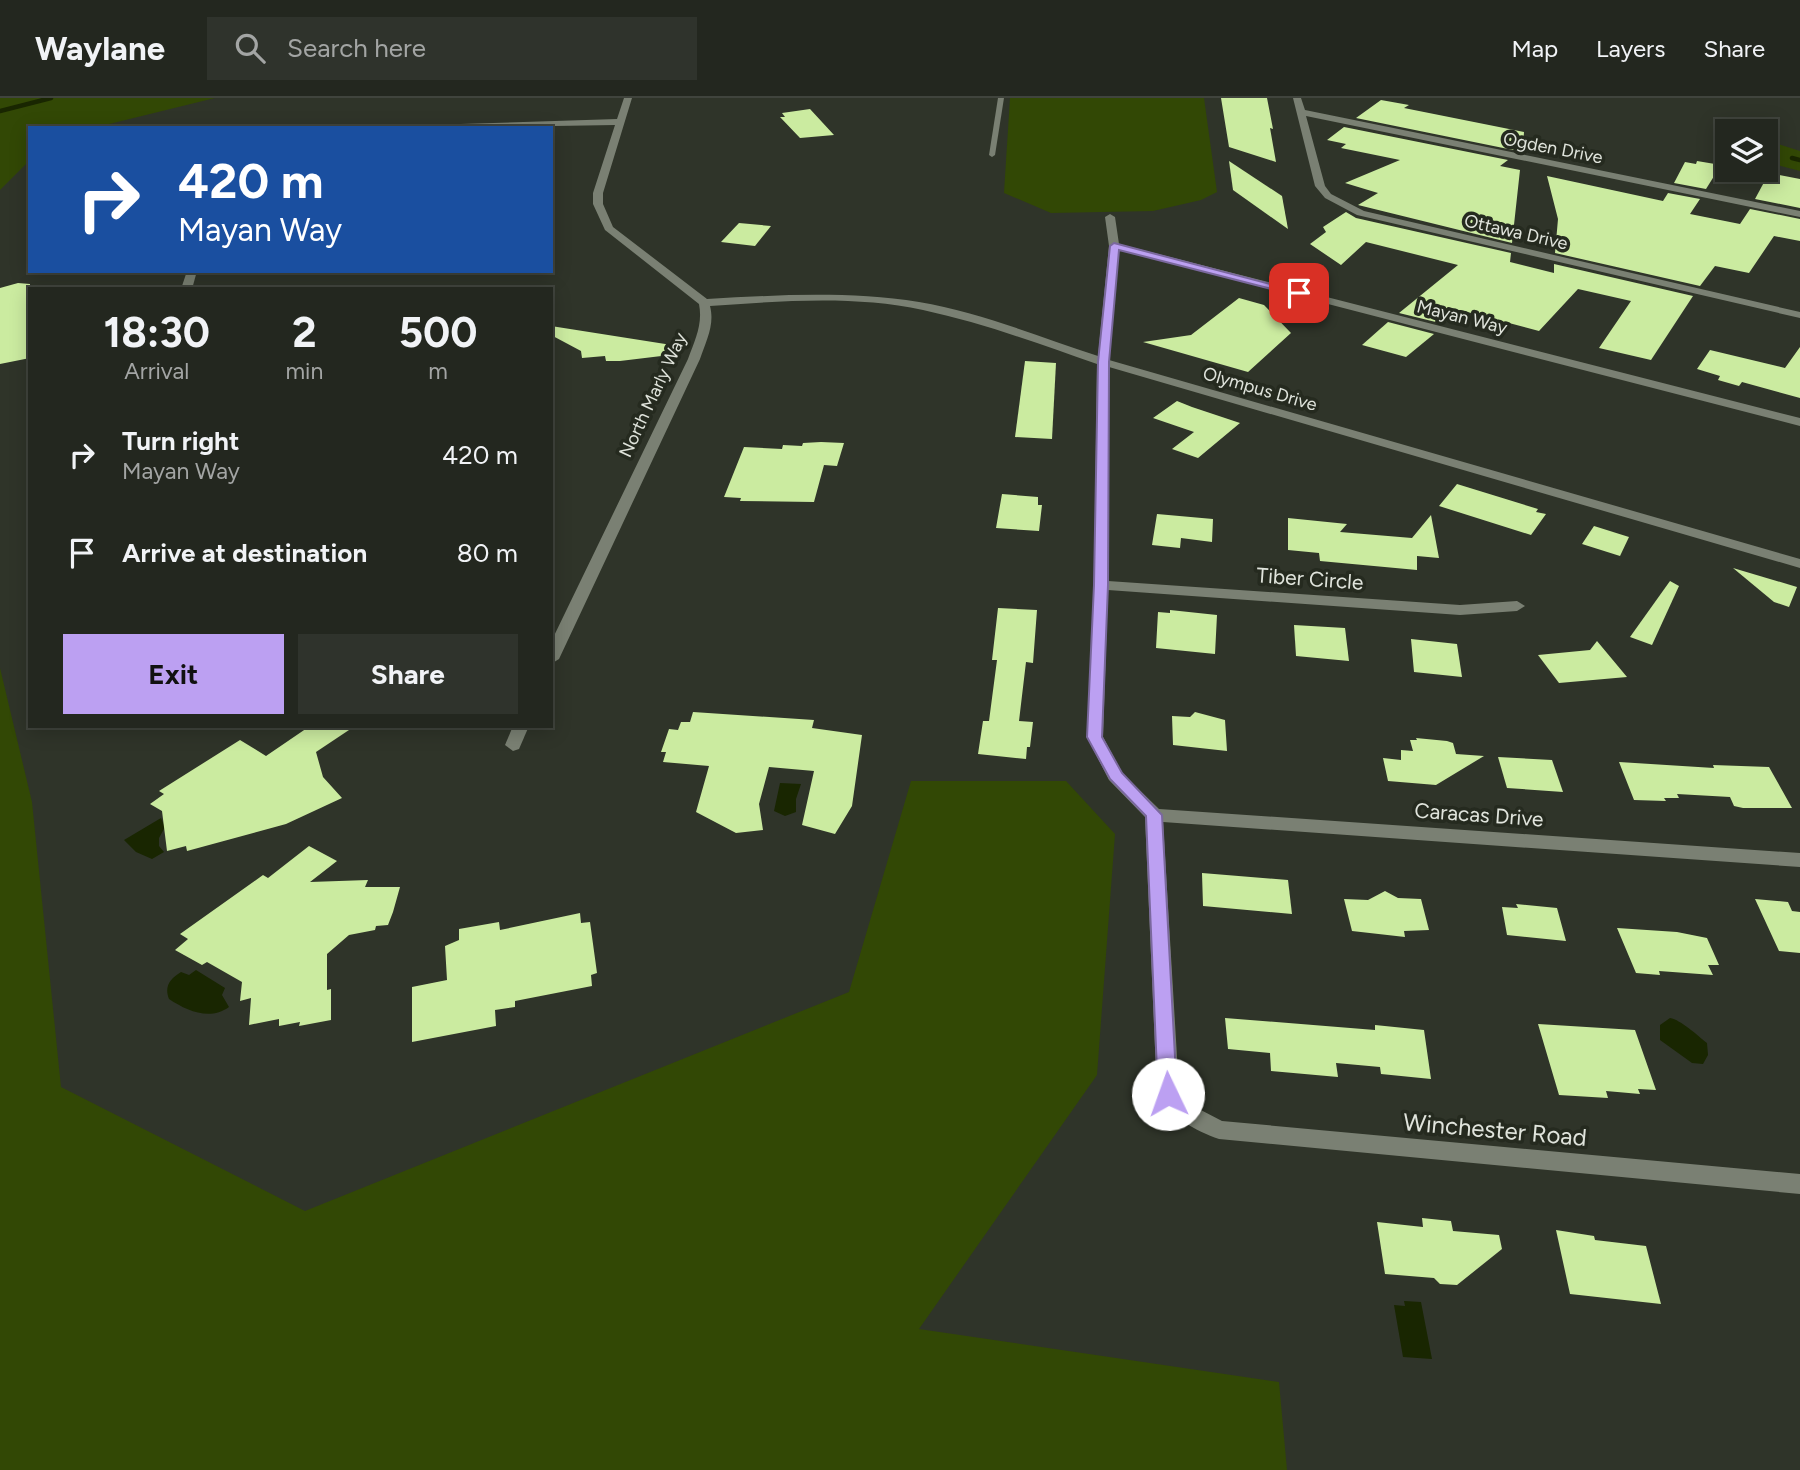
<!DOCTYPE html>
<style>
body{margin:0;font-family:Figtree,sans-serif;background:#2f332c;color:#f1f3f6;height:100vh;display:flex;flex-direction:column;font-size:26px;white-space:nowrap}
*{box-sizing:border-box;margin:0}
p{font-size:23px;color:#a3a5a4}
.icon{flex:none;width:38px;height:38px;fill:none;stroke:currentColor;stroke-width:2;stroke-linecap:round;stroke-linejoin:round}
.map{position:relative;flex:1;overflow:hidden}
.details{position:absolute;left:28px;top:189px;width:525px;height:441px;display:flex;flex-direction:column;background:#23271f;border-radius:0px;box-shadow:0 4px 18px #0003,0 0 0 2px #40443d}
.details>*{flex:none}
.banner{position:absolute;left:28px;top:28px;width:525px;height:147px;border-radius:0px;box-shadow:0 4px 18px #0003,0 0 0 2px #40443d;background:#1a4fa0;color:#fff;overflow:hidden}
.buttons{position:absolute;left:1715px;top:21px;display:grid;gap:14px}
.buttons a{display:grid;place-items:center;width:63px;height:63px;border-radius:0px;background:#23271f;box-shadow:0 4px 18px #0003,0 0 0 2px #40443d;font-size:35px}
.pin{position:absolute;display:grid;place-items:center;width:60px;height:60px;color:#fff;margin:-30px;border-radius:14px;box-shadow:0 4px 10px #0006}
.me{position:absolute;width:77px;margin:-38px;rotate:357deg;stroke-linejoin:round;filter:drop-shadow(0 0 5px #0008)}
.turn{display:flex;align-items:center;gap:24px;height:147px;padding:0 35px;font-size:32px}
.turn .icon{width:91px;height:91px;stroke-width:2.5}
.turn b{display:block;font-size:49px;line-height:60px}
.eta{display:flex;justify-content:space-evenly;align-items:center;height:119px;text-align:center}
.eta b{font-size:42px;font-weight:700;line-height:49px}
.button{display:flex;gap:14px;margin-top:auto;padding:14px 35px}
.button a{flex:1;height:80px;border-radius:0px;background:#bca0f2;color:#111;font-size:28px;font-weight:700;line-height:80px;text-align:center}
.button a+a{background:#2f332c;color:#f1f3f6}
ul{padding:0;list-style:none}
li{display:flex;align-items:center;gap:21px;height:98px;padding:0 35px}
li div{flex:1}
li b{display:block;font-size:26px}
li em{font-style:normal}
header{display:flex;align-items:center;gap:42px;box-sizing:border-box;height:98px;padding:0 35px;background:#23271f;border-bottom:2px solid #40443d}
header strong{font-size:33px}
nav{display:flex;gap:38px;margin-inline-start:auto;font-size:24px}
.search{width:490px;height:63px;background:#2f332c;display:flex;align-items:center;gap:18px;box-sizing:border-box;padding:0 24px;border-radius:0px;color:#a3a5a4;font-size:26px}
.map>svg:first-child{display:block}
.green{fill:#324805}
.water{fill:#192601}
.lines{fill:none;stroke-linecap:round;stroke-linejoin:round}
.stream{stroke:#192601;stroke-width:4.5}
.building{fill:#cbeba0}
.lane{fill:#7a8073;fill-rule:evenodd}
.street{fill:#7a8073;fill-rule:evenodd}
.route{fill:#bca0f2;stroke:#7a689d;stroke-width:2}
.labels{text-anchor:middle;stroke-width:7;stroke-linejoin:round;paint-order:stroke}
.far-street-label{font-size:18px;fill:#e0e4dc;stroke:#252a1f}
.street-label{font-size:21px;fill:#e0e4dc;stroke:#252a1f}
.near-street-label{font-size:24px;fill:#e0e4dc;stroke:#252a1f}
</style>
<header>
<strong>Waylane</strong>
<div class="search"><svg class="icon" aria-label="search" viewBox="0 0 24 24"><circle cx="10" cy="10" r="6"/><path d="M15 15l6 6"/></svg>Search here</div>
<nav><a>Map</a><a>Layers</a><a>Share</a></nav>
</header>
<div class="map">
<svg width="1800" height="1372" viewBox="0 0 1800 1372">
<rect width="100%" height="100%" fill="#2f3429"/>
<g class="green">
<polygon points="0,0 215,0 93,30 30,30 30,62 0,92"/>
<polygon points="1010,0 1204,0 1217,94 1201,102 1153,113 1051,115 1004,95"/>
<polygon points="1766,42 1800,53 1800,73 1766,64"/>
<polygon points="0,570 32,704 61,989 305,1113 849,894 911,683 1066,683 1115,736 1097,977 919,1231 1279,1284 1287,1372 0,1372"/>
</g>
<g class="water">
<polygon points="780,685 801,686 796,701 796,714 785,718 774,713"/>
<polygon points="161,720 165,729 159,740 159,748 164,754 152,761 136,754 124,742"/>
<path d="M 196,872 L 225,890 L 222,897 L 229,909 C 210,923 187,913 169,901 C 164,888 170,881 181,874 L 189,877 Z"/>
<path d="M 1670,920 C 1681,922 1697,937 1707,945 L 1708,957 L 1703,966 L 1692,965 L 1660,942 L 1660,927 Z"/>
<polygon points="1404,1203 1421,1204 1432,1261 1403,1259 1394,1207 1405,1208"/>
</g>
<g class="lines">
<g class="stream">
<polyline points="0,13 51,0"/>
<polyline points="1792,60 1800,62"/>
</g>
</g>
<g class="building">
<polygon points="1221,0 1267,0 1273,31 1270,30 1276,64 1229,49"/>
<polygon points="1381,2 1409,7 1404,10 1524,34 1523,49 1518,53 1356,20"/>
<polygon points="810,11 834,37 800,40 780,19 785,19 782,15"/>
<polygon points="1344,29 1508,62 1500,68 1520,72 1512,145 1358,107 1378,95 1345,85 1400,62 1341,50 1346,46 1327,42"/>
<polygon points="1229,63 1282,98 1288,131 1233,92"/>
<polygon points="1697,63 1721,67 1706,91 1674,85 1685,64 1696,66"/>
<polygon points="1769,75 1800,81 1800,110 1755,101"/>
<polygon points="1547,78 1663,103 1668,95 1700,101 1690,116 1740,126 1750,111 1800,121 1800,143 1774,138 1749,175 1715,168 1700,188 1555,155 1558,121"/>
<polygon points="1346,114 1356,120 1511,155 1510,164 1554,175 1554,166 1693,198 1651,262 1599,250 1631,203 1578,191 1539,233 1460,212 1452,213 1449,221 1444,226 1399,215 1458,167 1366,144 1341,167 1310,146 1326,134 1323,129"/>
<polygon points="739,125 771,128 755,148 721,144"/>
<polygon points="18,185 30,186 30,260 0,266 0,190"/>
<polygon points="1239,200 1264,207 1291,235 1248,274 1143,244 1191,237"/>
<polygon points="1388,224 1434,236 1406,259 1362,247"/>
<polygon points="551,228 678,248 678,256 620,263 606,263 605,258 582,260 581,253 551,237"/>
<polygon points="1800,249 1800,300 1742,284 1739,288 1718,282 1720,278 1697,271 1710,252 1785,270"/>
<polygon points="1025,263 1056,265 1052,341 1015,339"/>
<polygon points="1177,303 1192,309 1240,325 1198,360 1172,351 1194,334 1153,320"/>
<polygon points="821,344 844,345 837,368 824,367 814,404 740,403 741,400 724,399 744,349 782,351 783,347 802,348 803,345"/>
<polygon points="1457,386 1538,411 1536,414 1546,416 1531,437 1439,408"/>
<polygon points="1002,396 1038,399 1038,407 1042,407 1039,433 996,430"/>
<polygon points="1157,416 1213,421 1212,444 1181,440 1180,450 1152,447"/>
<polygon points="1431,417 1439,460 1417,458 1417,472 1320,463 1319,455 1288,452 1288,420 1347,426 1340,434 1412,440"/>
<polygon points="1594,428 1629,439 1620,458 1582,446"/>
<polygon points="1733,470 1797,489 1789,509 1774,504"/>
<polygon points="1670,483 1679,488 1652,547 1630,539"/>
<polygon points="998,510 1037,512 1033,565 1026,564 1019,623 1033,624 1030,649 1027,649 1026,661 978,656 983,623 989,623 997,562 992,562"/>
<polygon points="1170,512 1217,517 1215,556 1156,550 1158,514 1170,515"/>
<polygon points="1294,527 1345,530 1349,563 1296,558"/>
<polygon points="1411,541 1457,546 1462,579 1414,574"/>
<polygon points="1597,543 1627,579 1559,585 1538,557 1590,552"/>
<polygon points="693,614 814,622 812,630 862,637 852,708 835,736 802,727 814,673 769,669 759,706 763,732 736,735 696,714 709,668 663,664 666,654 661,654 669,631 678,632 681,624 690,624"/>
<polygon points="1195,614 1225,622 1227,653 1173,647 1172,618 1190,619"/>
<polygon points="310,628 355,628 316,654 323,679 342,700 286,726 187,753 186,748 167,753 162,713 150,706 164,696 159,693 240,642 266,658"/>
<polygon points="1416,640 1447,643 1453,645 1456,656 1484,658 1436,687 1388,683 1383,660 1401,662 1401,652 1413,653 1410,642 1417,642"/>
<polygon points="1498,659 1552,662 1563,694 1507,690"/>
<polygon points="1619,664 1714,670 1713,667 1769,669 1792,710 1743,710 1734,708 1730,699 1677,696 1679,700 1664,700 1666,703 1634,702"/>
<polygon points="309,748 337,763 310,784 368,782 365,789 400,789 393,814 388,827 376,828 375,832 349,837 327,856 327,892 331,891 331,922 299,928 300,924 279,928 279,921 249,927 251,900 240,903 242,884 207,864 202,867 175,852 188,841 180,836 263,777 268,780"/>
<polygon points="1202,775 1288,782 1292,816 1203,808"/>
<polygon points="1385,793 1398,800 1421,801 1429,832 1404,833 1405,839 1352,833 1344,801 1368,802"/>
<polygon points="1755,801 1788,804 1792,813 1800,814 1800,855 1779,853"/>
<polygon points="1516,806 1557,810 1566,843 1507,837 1502,809 1518,810"/>
<polygon points="580,815 581,825 590,824 597,875 591,877 592,888 515,903 515,909 495,912 496,928 412,944 412,889 447,882 445,848 459,842 459,831 499,824 500,832"/>
<polygon points="1617,830 1677,834 1707,840 1719,867 1708,867 1713,877 1659,873 1660,877 1636,875"/>
<polygon points="1225,920 1375,932 1375,927 1424,932 1431,981 1381,976 1380,969 1336,965 1338,979 1271,973 1270,955 1228,951"/>
<polygon points="1538,926 1635,932 1656,992 1638,991 1640,996 1606,993 1608,1000 1559,997"/>
<polygon points="1422,1120 1451,1123 1453,1133 1499,1137 1502,1151 1457,1187 1440,1186 1434,1180 1385,1176 1377,1124 1423,1129"/>
<polygon points="1556,1132 1594,1138 1595,1142 1646,1148 1661,1206 1570,1196"/>
</g>
<g class="lines">
<polygon class="lane" points="998,0 1004,0 995,57 992,59 989,57"/>
<g class="street">
<path d="M 624,0 L 632,0 L 603,95 L 603,106 L 613,129 L 707,201 C 778,197 848,193 919,204 C 980,214 1039,239 1098,258 L 1109,148 L 1105,119 L 1110,116 L 1115,119 L 1119,146 L 1800,320 L 1800,328 L 1119,152 L 1109,262 L 1800,461 L 1800,470 L 1109,269 L 1108,483 L 1460,507 L 1517,503 L 1525,508 L 1517,513 L 1460,517 L 1108,492 L 1103,639 L 1122,675 L 1159,711 L 1800,755 L 1800,769 L 1163,724 L 1179,992 L 1197,1010 L 1222,1023 L 1800,1076 L 1800,1096 L 1219,1041 C 1196,1033 1168,1018 1157,996 L 1145,719 L 1109,682 L 1087,639 L 1094,487 L 1097,266 C 1040,246 983,225 923,212 C 854,197 781,203 710,208 C 715,227 706,243 700,261 L 559,561 L 551,566 L 551,544 L 688,261 C 695,242 703,226 699,206 L 605,132 L 593,106 L 593,95 L 615,27 L 424,30 L 428,27 L 617,21 Z"/>
<polygon points="1293,0 1301,0 1305,12 1800,113 1800,119 1306,18 1325,88 1331,96 1364,113 1800,214 1800,220 1357,117 1325,100 1315,88"/>
<polygon points="187,173 197,173 192,191 181,191"/>
<polygon points="513,628 529,628 519,651 513,653 505,647"/>
</g>
</g>
<polygon class="route" points="1114,145 1304,195 1299,198 1119,152 1109,264 1108,487 1102,639 1122,675 1162,717 1177,996 1175,1002 1168,1005 1161,1002 1158,996 1146,718 1110,681 1087,639 1094,487 1098,264 1110,148"/>
<g class="labels">
<g class="far-street-label">
<text transform="translate(1553 50) rotate(11)" y="6">Ogden Drive</text>
<text transform="translate(1516 134) rotate(13)" y="6">Ottawa Drive</text>
<text transform="translate(1462 219) rotate(14)" y="6">Mayan Way</text>
<text transform="translate(1260 291) rotate(16)" y="6">Olympus Drive</text>
<text transform="translate(653 297) rotate(-65)" y="6">North Marly Way</text>
</g>
<g class="street-label">
<text transform="translate(1310 481) rotate(4)" y="7">Tiber Circle</text>
<text transform="translate(1479 717) rotate(4)" y="7">Caracas Drive</text>
</g>
<g class="near-street-label">
<text transform="translate(1495 1032) rotate(5)" y="8">Winchester Road</text>
</g>
</g>
</svg>
<div class="buttons">
<a><svg class="icon" aria-label="layers" viewBox="0 0 24 24"><path d="M12 4l9 5-9 5-9-5zM3 14l9 5 9-5"/></svg></a>
</div>
<div class="pin" style="left:1299px;top:195px;background:#d93025"><svg class="icon" aria-label="arrive" viewBox="0 0 24 24"><path d="M6 21V4h12l-3 4 3 4H6"/></svg></div>
<svg class="me" style="left:1168px;top:996px" viewBox="-20 -20 40 40"><circle r="19" fill="#fff"/><path d="M0-13L10 11 0 6-10 11z" fill="#bca0f2"/></svg>
<div class="banner">
<div class="turn"><svg class="icon" aria-label="right" viewBox="0 0 24 24"><path d="M7 20v-9h11M14 6l5 5-5 5"/></svg><div><b>420 m</b>Mayan Way</div></div>
</div>
<section class="details">
<div class="eta">
<div><b>18:30</b><p>Arrival</p></div>
<div><b>2</b><p>min</p></div>
<div><b>500</b><p>m</p></div>
</div>
<ul>
<li><svg class="icon" aria-label="right" viewBox="0 0 24 24"><path d="M7 20v-9h11M14 6l5 5-5 5"/></svg><div><b>Turn right</b><p>Mayan Way</p></div><em>420 m</em></li>
<li><svg class="icon" aria-label="arrive" viewBox="0 0 24 24"><path d="M6 21V4h12l-3 4 3 4H6"/></svg><div><b>Arrive at destination</b></div><em>80 m</em></li>
</ul>
<div class="button"><a>Exit</a><a>Share</a></div>
</section>
</div>
